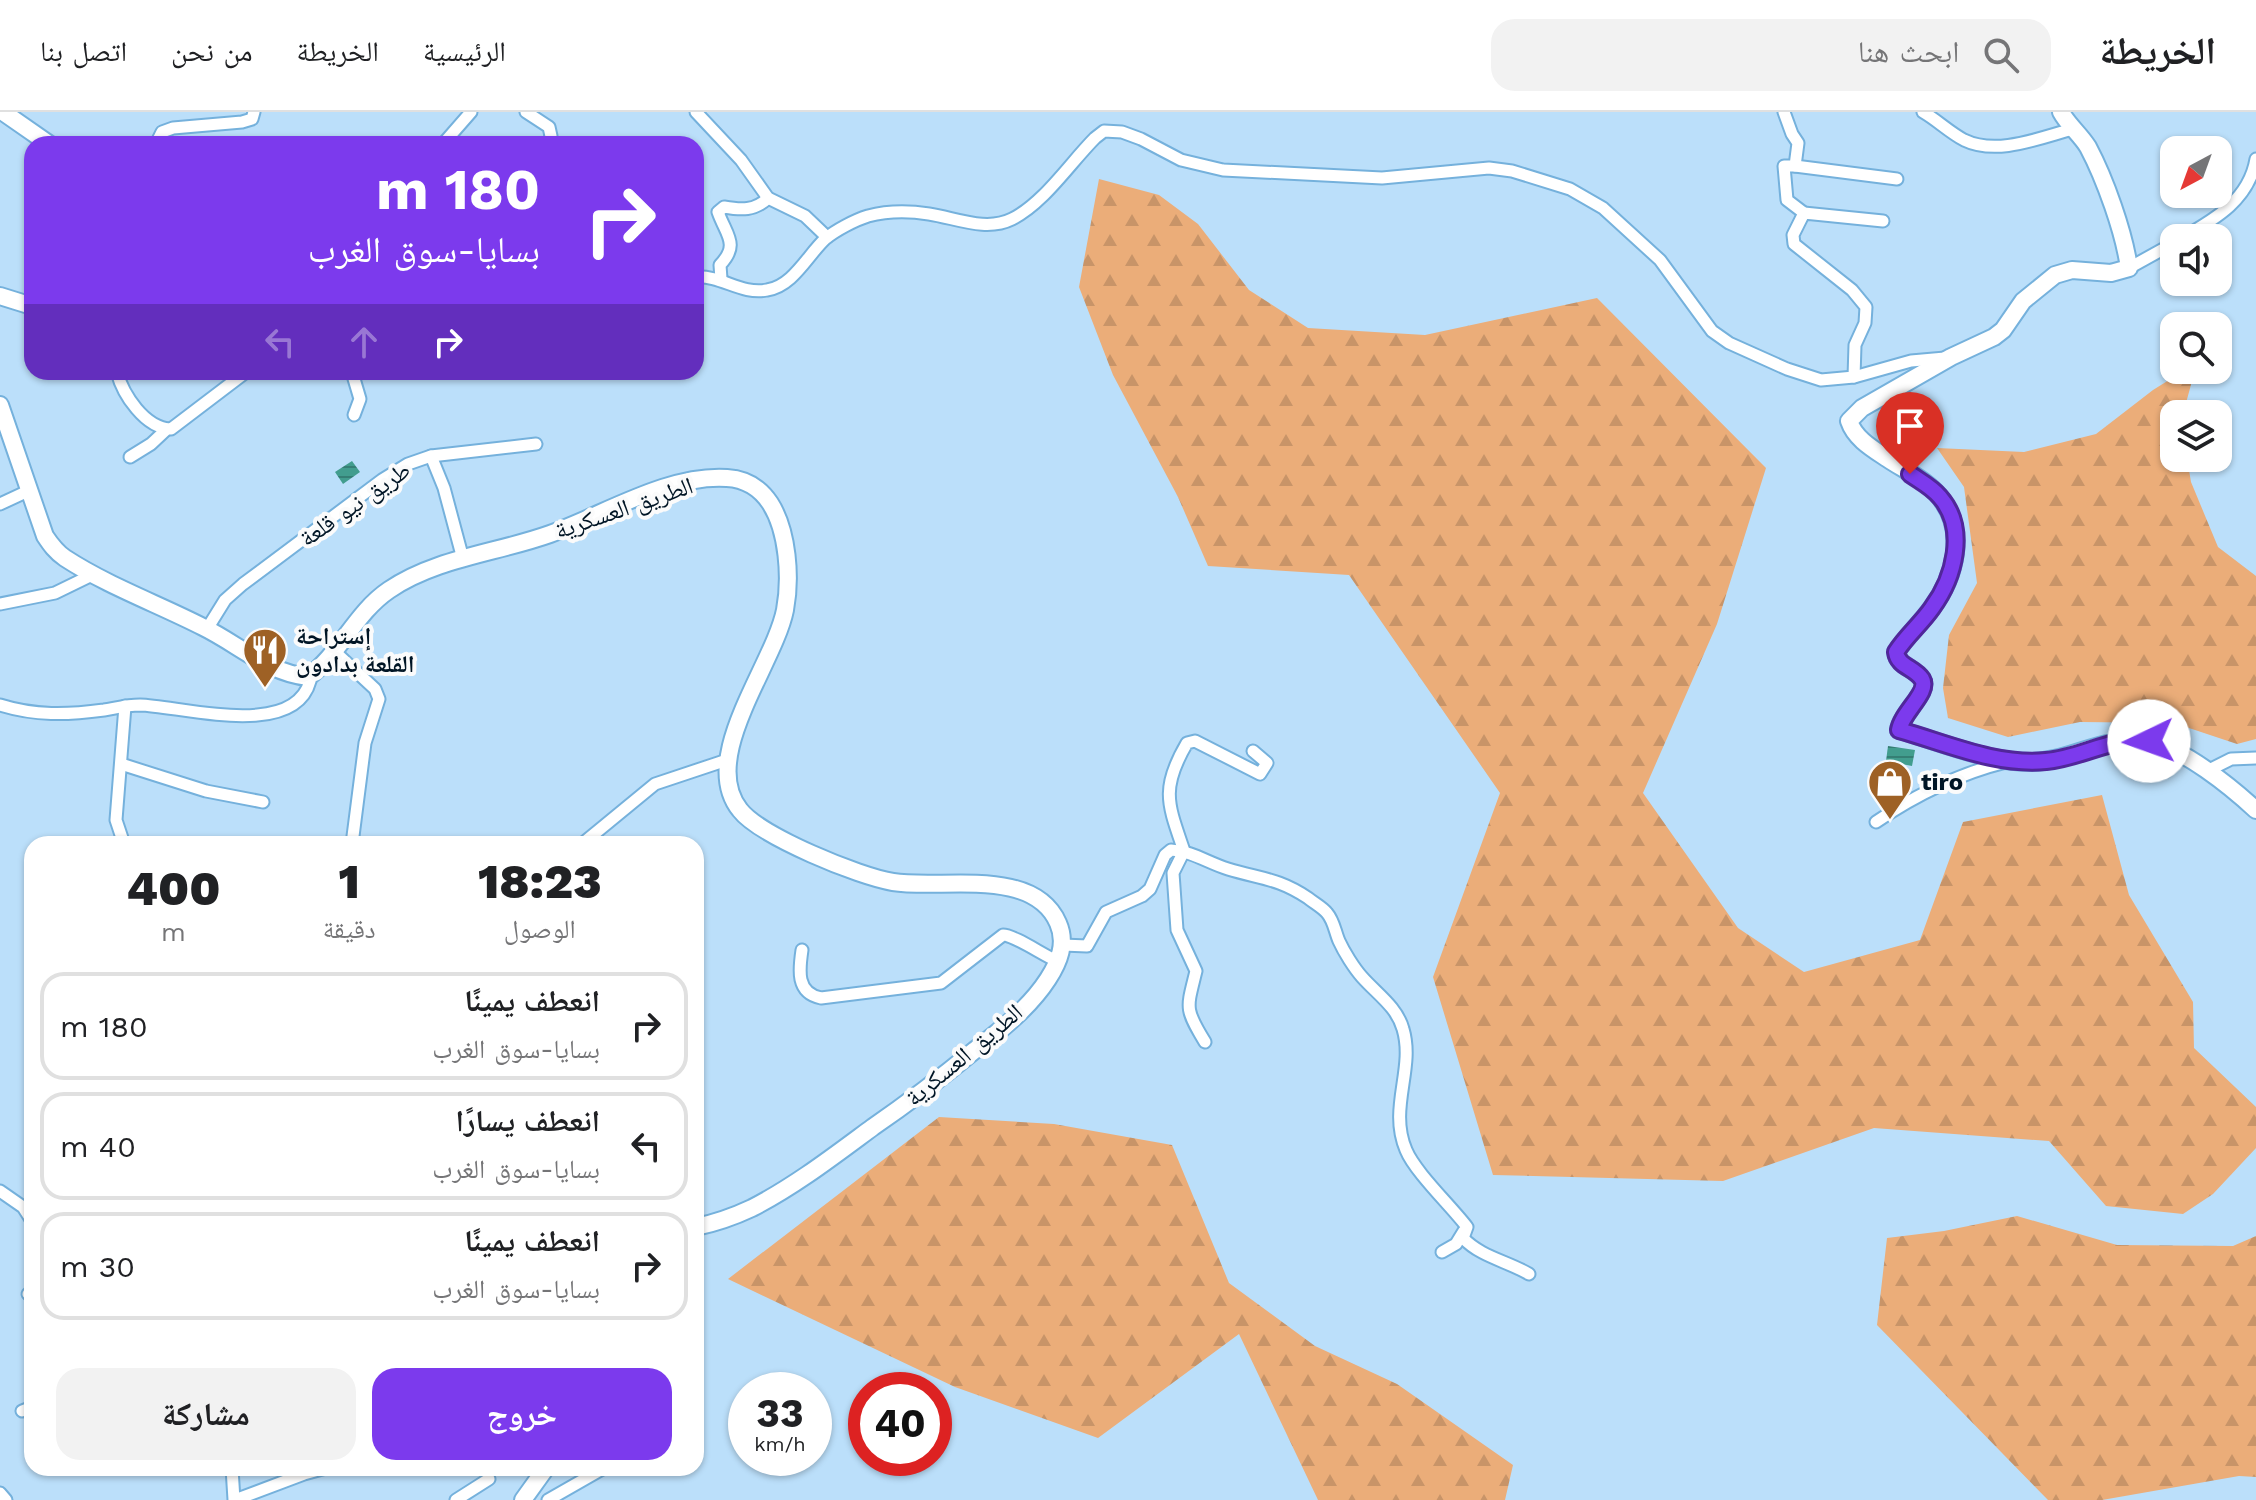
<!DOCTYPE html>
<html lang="ar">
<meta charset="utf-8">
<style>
body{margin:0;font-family:"Work Sans","Noto Naskh Arabic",sans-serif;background:#f2f2f2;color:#202124;direction:rtl;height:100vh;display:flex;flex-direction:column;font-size:30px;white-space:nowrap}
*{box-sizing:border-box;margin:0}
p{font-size:26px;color:#757577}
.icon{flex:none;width:44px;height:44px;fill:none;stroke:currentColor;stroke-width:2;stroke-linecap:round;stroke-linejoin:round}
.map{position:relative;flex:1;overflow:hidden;direction:ltr}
.details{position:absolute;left:24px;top:724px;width:680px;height:640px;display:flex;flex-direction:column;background:#fff;border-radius:24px;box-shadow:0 2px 6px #0004;direction:rtl}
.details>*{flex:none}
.banner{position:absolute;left:24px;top:24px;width:680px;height:244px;border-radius:24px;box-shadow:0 2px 6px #0004;direction:rtl;background:#7c3aed;color:#fff;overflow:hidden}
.needle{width:52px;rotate:221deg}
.controls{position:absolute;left:2160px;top:24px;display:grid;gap:16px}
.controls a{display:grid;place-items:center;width:72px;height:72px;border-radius:16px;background:#fff;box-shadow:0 2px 6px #0004;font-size:40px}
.speed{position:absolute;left:728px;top:1260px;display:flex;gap:16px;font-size:40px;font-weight:700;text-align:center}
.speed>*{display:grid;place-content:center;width:104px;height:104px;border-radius:50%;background:#fff;box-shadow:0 2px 6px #0004;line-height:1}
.speed small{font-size:20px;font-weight:400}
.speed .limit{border:12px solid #d22;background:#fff;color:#111}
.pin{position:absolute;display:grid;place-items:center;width:68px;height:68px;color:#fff;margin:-82px -34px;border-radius:50% 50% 50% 0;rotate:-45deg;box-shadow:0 0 8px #0007}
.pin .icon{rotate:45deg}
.me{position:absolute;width:88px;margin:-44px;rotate:267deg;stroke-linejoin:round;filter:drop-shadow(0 0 6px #0008)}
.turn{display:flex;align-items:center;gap:28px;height:168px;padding:0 32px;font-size:36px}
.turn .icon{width:104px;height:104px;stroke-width:2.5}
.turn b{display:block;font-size:56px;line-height:68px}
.lanes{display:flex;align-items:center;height:76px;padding:0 32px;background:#0003;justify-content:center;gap:40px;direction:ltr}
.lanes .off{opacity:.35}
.eta{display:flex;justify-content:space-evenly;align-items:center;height:136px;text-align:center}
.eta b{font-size:48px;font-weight:800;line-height:56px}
.button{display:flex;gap:16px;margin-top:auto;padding:16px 32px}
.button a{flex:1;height:92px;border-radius:24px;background:#7c3aed;color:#fff;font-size:32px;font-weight:800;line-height:92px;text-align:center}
.button a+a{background:#f2f2f2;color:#202124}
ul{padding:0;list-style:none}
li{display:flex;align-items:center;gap:24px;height:108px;margin:0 16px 12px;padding:0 16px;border:4px solid #e0e0e0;border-radius:24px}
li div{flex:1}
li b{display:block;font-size:30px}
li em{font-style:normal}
header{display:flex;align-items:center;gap:48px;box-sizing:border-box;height:112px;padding:0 40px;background:#fff;border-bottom:2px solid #e0e0e0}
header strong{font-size:38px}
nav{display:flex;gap:44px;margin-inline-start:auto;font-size:28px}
.search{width:560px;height:72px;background:#f2f2f2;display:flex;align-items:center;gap:20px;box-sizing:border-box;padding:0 28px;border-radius:24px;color:#757577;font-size:30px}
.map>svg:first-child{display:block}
.forest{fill:url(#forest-firs)}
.water{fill:url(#water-rules)}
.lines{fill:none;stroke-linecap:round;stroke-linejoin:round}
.street-casing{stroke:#75b1dc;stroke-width:15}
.secondary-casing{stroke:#75b1dc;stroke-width:20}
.street{stroke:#fff;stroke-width:11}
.secondary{stroke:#fff;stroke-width:16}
.route-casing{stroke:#51269a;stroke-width:20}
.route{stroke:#7c3aed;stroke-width:14}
.labels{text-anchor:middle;stroke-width:8;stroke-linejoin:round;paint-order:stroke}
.street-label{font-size:24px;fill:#001525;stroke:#fbfbfb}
.poi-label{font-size:24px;font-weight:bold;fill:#001525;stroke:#fbfbfb;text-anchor:start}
</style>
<header>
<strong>الخريطة</strong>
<div class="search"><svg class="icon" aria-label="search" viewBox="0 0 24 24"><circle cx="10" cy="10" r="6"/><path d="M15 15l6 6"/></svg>ابحث هنا</div>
<nav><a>الرئيسية</a><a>الخريطة</a><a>من نحن</a><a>اتصل بنا</a></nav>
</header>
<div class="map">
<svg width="2256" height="1388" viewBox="0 0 2256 1388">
<defs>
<pattern id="forest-firs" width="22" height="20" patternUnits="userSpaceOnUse" patternTransform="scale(2)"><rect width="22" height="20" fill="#ebad79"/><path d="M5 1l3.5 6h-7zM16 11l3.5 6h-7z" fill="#c89468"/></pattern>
<pattern id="water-rules" width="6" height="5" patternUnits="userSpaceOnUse" patternTransform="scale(2)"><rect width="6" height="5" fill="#429d8e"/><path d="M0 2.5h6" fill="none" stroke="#357f74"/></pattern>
</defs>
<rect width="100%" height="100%" fill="#bbdffa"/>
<g class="forest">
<polygon points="1099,67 1159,83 1198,112 1249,178 1308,216 1425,223 1597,186 1766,356 1717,512 1643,681 1738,816 1804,860 1920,828 1963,710 2102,683 2129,783 2193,890 2194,936 2256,995 2256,1036 2213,1082 2183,1102 2106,1094 2049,1029 1874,1016 1723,1069 1493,1063 1433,865 1500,681 1349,463 1208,454 1178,385 1113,263 1079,175"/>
<polygon points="2185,258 2195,258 2183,302 2174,302 2174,346 2187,346 2191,370 2218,435 2256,464 2256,627 2237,632 2174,611 2080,610 2008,625 1948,606 1943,576 1949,523 1977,471 1964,375 1937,336 2024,340 2096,322 2153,278"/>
<polygon points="939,1005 1054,1012 1172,1033 1229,1171 1315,1234 1397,1272 1513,1353 1505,1388 1318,1388 1239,1222 1098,1326 955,1275 728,1167"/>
<polygon points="2017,1104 2117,1133 2233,1134 2256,1124 2256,1365 2239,1364 2102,1388 2048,1388 1877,1213 1887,1126 1944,1119"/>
</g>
<g class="water">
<polygon points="352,349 360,360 343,372 335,360"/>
<polygon points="1888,634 1915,638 1912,654 1886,649"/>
</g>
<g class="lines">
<g class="street-casing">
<g id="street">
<polyline points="526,0 549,15 551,24 548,32"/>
<polyline points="696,0 741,48 768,86 805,104 827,125"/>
<polyline points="1784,0 1792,22 1798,31 1795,54 1784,54 1787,88 1804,101"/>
<path d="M 1923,0 C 1937,8 1949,20 1964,28 C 1997,44 2039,26 2073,17"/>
<polyline points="156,32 162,20 173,16 242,10 252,7 254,0"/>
<polyline points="443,32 471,0"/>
<polyline points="1795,54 1897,67"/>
<path d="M 2182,126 C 2215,107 2249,88 2256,47"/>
<polyline points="2129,156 2174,131"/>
<path d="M 696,165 C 721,163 741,183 767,178 C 793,174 807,144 825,127 C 836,118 855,108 868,104 C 887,99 910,99 929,102 C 956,106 986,120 1012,107 C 1044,91 1070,51 1095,26 L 1104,19 L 1122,20 L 1141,27 L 1181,48 L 1223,58 L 1382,66 L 1489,56 L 1512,59 L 1570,77 L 1603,96 L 1660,148 L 1712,219 L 1729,231 L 1787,257 L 1821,268 L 1854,265 L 1911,249 L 1945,246"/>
<path d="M 721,167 L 720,153 C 740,132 726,123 718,100 L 724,95 C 741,98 755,99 768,86"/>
<path d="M 117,260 C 123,283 145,316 171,317 L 246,260"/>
<polyline points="352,260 360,287 354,303"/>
<polyline points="1854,265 1855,233 1865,211 1866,195 1852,178 1794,132 1793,123 1804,101 1883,109"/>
<polyline points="431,344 444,376 463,447"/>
<polyline points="130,345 151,332 167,317"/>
<polyline points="0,392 28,379"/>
<polyline points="0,492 55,481 94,462"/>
<polyline points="207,517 225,488 243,472 382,368 408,352 431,344 536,332"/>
<polyline points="333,538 375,577 379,587 365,631 352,732"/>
<path d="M 0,593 C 35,604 67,603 104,598 C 116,596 127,593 140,593 C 181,594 294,628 310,569 L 308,565"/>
<polyline points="121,652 206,679 263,690"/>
<polyline points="2207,659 2231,647 2256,646"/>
<path d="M 1876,710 C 1917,682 1958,662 2006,650"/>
<polyline points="124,732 116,708 125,594"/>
<polyline points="582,732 655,672 730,647"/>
<path d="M 1063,833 L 1087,834 L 1106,800 L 1142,784 L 1150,777 L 1165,743 L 1171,738 C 1192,739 1208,751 1228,757 C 1261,767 1278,766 1308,786 C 1314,791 1322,795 1327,801 C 1334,809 1335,820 1339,829 C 1344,840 1354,856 1362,865 C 1377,882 1397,895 1403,917 C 1415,957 1388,996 1406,1038 C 1415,1060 1451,1094 1467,1115 L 1463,1126 C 1481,1145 1507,1149 1529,1162"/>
<path d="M 802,838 C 799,858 796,881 821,886 L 941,871 L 1003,823 C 1014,823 1043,843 1057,849"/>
<path d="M 1205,930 C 1184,896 1187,896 1196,859 L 1177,818 L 1173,761 L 1184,739 C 1168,692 1160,677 1187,631 L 1195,629 L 1260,662 L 1267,651 L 1253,639"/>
<polyline points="0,1079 23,1095 32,1109"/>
<polyline points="1442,1140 1456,1132 1464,1119"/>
<polyline points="28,1182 32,1183"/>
<polyline points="22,1299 32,1295"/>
<polyline points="232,1356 234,1388"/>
<polyline points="0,1381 6,1388"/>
<polyline points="235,1388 304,1362 326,1356"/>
<polyline points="456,1388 489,1367"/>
<polyline points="548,1388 604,1356"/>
</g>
</g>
<g class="secondary-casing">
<g id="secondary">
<polyline points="3,0 49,32"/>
<path d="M 2061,0 C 2068,13 2080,22 2088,35 C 2105,67 2124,120 2129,156 L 2111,161 L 2072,158 L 2055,163 L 2023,189 L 2003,218 L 1994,225 L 1951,245 L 1862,296 L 1849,309 C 1855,327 1873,337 1888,347 C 1906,359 1930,370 1942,388 C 1967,422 1954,467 1931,497 C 1920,512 1906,525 1896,540 C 1898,555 1914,555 1922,567 C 1930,580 1902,600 1899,618 C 1941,630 1986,650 2030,650 C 2059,650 2084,636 2112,631 C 2124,628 2137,626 2149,629 C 2184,637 2230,674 2256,698"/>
<polyline points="0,184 32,194"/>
<path d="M 0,293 L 45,424 C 51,433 56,440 65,446 C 108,474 158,492 203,515 C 238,532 268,561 308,565 C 340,542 355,501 389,478 C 436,446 497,441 550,422 C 604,403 668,362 727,366 C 745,367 760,376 770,391 C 788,419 791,466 785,498 C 774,553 698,646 740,698 C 760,724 860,765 893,770 C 941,778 1033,754 1058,811 C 1067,831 1059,850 1048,867 C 1030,895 1001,918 975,938 C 942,965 908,991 873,1015 C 835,1043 795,1074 752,1096 C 735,1104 715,1111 696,1115"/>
<polyline points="523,1388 546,1356"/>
</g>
</g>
<use href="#street" class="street"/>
<use href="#secondary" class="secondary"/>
</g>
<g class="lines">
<g class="route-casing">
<path id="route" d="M 1910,362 C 1920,369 1932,375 1940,385 C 1968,417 1954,466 1932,496 C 1921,512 1906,524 1896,540 C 1898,555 1914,555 1922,567 C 1930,580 1902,600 1899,618 C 1946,631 1996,654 2046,649 C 2082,646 2112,624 2149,629"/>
</g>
<use href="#route" class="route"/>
</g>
<defs>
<g id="restaurant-pin" transform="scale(2.3)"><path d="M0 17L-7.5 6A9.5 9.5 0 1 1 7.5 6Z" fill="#9e6125" stroke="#fbfbfb"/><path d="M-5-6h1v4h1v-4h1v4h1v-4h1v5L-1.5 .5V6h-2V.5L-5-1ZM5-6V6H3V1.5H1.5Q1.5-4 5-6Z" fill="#fff"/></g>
<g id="shop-pin" transform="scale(2.3)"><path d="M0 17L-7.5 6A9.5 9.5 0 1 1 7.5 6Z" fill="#9e6125" stroke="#fbfbfb"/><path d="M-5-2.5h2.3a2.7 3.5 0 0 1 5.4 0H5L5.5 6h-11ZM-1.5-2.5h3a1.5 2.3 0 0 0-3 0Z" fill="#fff"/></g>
</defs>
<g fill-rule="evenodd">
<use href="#restaurant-pin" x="265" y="538"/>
<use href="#shop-pin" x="1890" y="670"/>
</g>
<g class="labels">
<g class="street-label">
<text transform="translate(355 392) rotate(-35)" y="8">طريق نيو قلعة</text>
<text transform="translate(624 396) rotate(-19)" y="8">الطريق العسكرية</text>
<text transform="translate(964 943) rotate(-40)" y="8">الطريق العسكرية</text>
</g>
<g class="poi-label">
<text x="296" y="532">إستراحة<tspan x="296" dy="28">القلعة بدادون</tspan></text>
<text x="1921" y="678">tiro</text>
</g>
</g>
</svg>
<div class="controls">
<a><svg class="needle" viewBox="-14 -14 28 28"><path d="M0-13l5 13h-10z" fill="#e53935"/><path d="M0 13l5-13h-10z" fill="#757577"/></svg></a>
<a><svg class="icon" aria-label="sound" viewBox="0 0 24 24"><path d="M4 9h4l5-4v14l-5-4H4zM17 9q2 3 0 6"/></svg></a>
<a><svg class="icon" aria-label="search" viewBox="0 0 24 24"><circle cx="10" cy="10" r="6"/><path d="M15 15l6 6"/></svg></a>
<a><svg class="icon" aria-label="layers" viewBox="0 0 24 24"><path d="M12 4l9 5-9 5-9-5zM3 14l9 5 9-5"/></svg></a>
</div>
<div class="speed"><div>33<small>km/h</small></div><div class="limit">40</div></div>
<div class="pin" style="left:1910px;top:362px;background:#d93025"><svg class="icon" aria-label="arrive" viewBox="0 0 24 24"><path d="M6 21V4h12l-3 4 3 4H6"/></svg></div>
<svg class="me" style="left:2149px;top:629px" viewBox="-20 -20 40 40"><circle r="19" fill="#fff"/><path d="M0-13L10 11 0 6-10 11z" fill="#7c3aed"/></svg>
<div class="banner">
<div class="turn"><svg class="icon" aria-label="right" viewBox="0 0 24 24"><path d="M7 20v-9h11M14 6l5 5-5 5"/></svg><div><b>180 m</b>بسايا-سوق الغرب</div></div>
<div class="lanes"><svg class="icon off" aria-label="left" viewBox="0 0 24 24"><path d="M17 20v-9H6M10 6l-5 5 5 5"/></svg><svg class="icon off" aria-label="ahead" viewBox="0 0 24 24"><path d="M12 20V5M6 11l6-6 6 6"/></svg><svg class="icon" aria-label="right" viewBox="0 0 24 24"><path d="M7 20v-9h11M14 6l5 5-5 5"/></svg></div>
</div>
<section class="details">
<div class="eta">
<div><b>18:23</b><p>الوصول</p></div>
<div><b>1</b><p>دقيقة</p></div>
<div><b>400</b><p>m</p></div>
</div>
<ul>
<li><svg class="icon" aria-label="right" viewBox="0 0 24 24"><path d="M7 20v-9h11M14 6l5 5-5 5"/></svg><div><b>انعطف يمينًا</b><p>بسايا-سوق الغرب</p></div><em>180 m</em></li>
<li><svg class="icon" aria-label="left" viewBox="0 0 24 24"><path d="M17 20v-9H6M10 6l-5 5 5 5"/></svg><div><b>انعطف يسارًا</b><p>بسايا-سوق الغرب</p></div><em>40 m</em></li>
<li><svg class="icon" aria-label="right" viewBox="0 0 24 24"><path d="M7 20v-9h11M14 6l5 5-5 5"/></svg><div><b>انعطف يمينًا</b><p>بسايا-سوق الغرب</p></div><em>30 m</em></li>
</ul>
<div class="button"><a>خروج</a><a>مشاركة</a></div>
</section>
</div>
